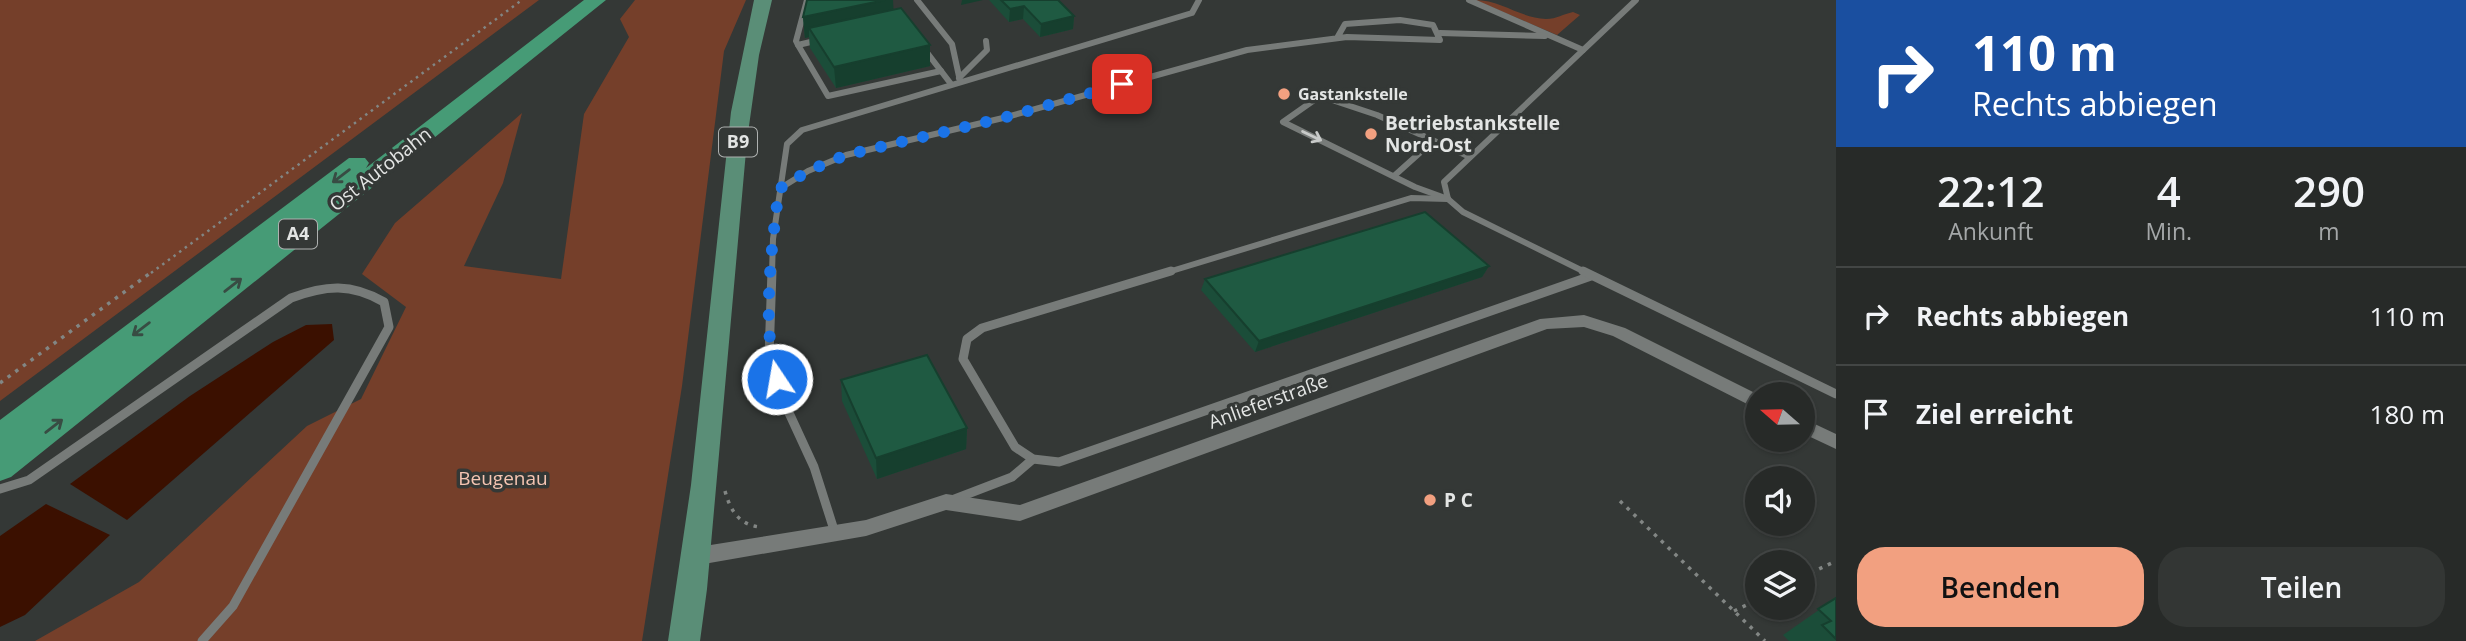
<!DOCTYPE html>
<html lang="de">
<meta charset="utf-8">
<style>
body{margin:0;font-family:"Open Sans",sans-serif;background:#333634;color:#f1f3f6;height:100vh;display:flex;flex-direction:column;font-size:26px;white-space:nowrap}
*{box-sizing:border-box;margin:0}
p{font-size:23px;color:#a4a7a8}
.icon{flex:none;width:38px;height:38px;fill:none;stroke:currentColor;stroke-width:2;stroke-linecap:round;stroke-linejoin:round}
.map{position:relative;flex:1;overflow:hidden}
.panel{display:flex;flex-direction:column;background:#272a28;width:630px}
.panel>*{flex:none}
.banner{background:#1a4fa0;color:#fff;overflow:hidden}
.needle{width:46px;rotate:290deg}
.buttons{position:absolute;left:1745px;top:382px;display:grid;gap:14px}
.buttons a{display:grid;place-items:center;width:70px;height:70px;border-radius:50%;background:#272a28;box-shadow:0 2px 5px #0004,0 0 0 2px #434645;font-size:35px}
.pin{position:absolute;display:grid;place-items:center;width:60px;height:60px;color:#fff;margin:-30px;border-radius:14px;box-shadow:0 4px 10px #0006}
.me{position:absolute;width:77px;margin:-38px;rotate:348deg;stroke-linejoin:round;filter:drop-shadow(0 0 5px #0008)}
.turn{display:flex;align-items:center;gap:24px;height:147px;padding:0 21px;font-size:32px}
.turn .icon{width:91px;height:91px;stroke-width:2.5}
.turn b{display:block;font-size:49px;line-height:60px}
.eta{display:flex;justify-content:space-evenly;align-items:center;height:119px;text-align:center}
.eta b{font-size:42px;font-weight:600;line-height:49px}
.button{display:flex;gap:14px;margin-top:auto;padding:14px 21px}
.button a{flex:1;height:80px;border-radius:28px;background:#f2a080;color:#111;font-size:28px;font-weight:600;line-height:80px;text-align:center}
.button a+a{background:#333634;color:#f1f3f6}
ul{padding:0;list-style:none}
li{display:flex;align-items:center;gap:21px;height:98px;padding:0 21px;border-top:2px solid #434645}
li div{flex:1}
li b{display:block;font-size:26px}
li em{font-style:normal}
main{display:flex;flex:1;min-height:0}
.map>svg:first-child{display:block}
.green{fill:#753f2a}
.water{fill:#3b1000}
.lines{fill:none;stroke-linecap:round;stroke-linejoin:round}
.path-far1{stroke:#828684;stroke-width:2.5;stroke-dasharray:2.5 4.5;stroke-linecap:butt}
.path{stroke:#828684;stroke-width:3.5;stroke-dasharray:3.5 6;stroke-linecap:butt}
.service-far1{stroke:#777b79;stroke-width:6}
.service{stroke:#777b79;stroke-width:9}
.minor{fill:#777b79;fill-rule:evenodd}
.primary{fill:#5a8e77;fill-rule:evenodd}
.motorway{fill:#469b76;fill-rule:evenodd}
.wall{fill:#1b4d39}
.shaded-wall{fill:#163f2e}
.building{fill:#1f5a42;stroke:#163f2e;stroke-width:2}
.oneway{stroke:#c8cac9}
.oneway2{stroke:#384c43}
.route{stroke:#1a73e8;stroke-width:12;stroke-dasharray:0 21.6}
.poi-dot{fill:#f2a080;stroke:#343836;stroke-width:2.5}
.labels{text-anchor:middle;stroke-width:7;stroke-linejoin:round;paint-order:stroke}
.far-poi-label{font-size:16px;font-weight:bold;fill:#e3e5e4;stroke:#343836;text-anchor:start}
.shield{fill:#343836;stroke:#aeb1b0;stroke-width:2}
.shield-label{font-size:18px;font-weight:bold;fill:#e3e5e4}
.poi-label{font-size:19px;font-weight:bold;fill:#e3e5e4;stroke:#343836;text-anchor:start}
.street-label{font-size:19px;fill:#e3e5e4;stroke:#343836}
.park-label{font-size:19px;fill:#f5c5b2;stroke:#343836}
</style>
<main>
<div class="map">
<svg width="1836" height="641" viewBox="0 0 1836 641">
<rect width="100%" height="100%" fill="#343836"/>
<g class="green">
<polygon points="0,0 539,0 0,401"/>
<polygon points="635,0 746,0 724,51 682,386 642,641 35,641 139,582 307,426 361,399 406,307 362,274 395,223 522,113 503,183 464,266 561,279 584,114 629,37 620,19"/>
<path d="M 1475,0 C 1501,0 1520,18 1546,19 C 1557,19 1563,14 1573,12 L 1580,15 L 1557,35 Z"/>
</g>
<g class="water">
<polygon points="332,324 334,340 127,520 70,484 190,396 273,342 306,325"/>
<polygon points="46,504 110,535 25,615 0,627 0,536"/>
</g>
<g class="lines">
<polyline class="path-far1" points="151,273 522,0"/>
<g class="path">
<polyline points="0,383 153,271"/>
<path d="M 725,491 C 730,510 739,525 760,527"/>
<polyline points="1620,501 1765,641"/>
<polyline points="1802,577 1836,561"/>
<polyline points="1734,611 1757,600"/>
</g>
<g class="service-far1">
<polyline points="807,0 796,41 798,45 819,40"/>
<polyline points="917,0 952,44 960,81"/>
<polyline points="1469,0 1583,50"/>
<polyline points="1440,33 1545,36"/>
<polyline points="798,45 828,96 941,71"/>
<polyline points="925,50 951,84"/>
<polyline points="959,78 987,50 986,41"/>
<polyline points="1470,157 1377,115 1320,96 1283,122 1415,187 1448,199 1463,212 1587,273"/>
<polyline points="1394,176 1433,141"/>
<polyline points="779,189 808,171 846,155 1003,118 1247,50 1347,37 1440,40 1433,25 1400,20 1345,24 1337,38"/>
<polyline points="1448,199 1444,182 1636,0"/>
<polyline points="772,273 773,239 787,144 802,130 1192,13 1199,0"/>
<polyline points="1165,273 1411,198 1448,199"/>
</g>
<g class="service">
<polyline points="772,271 769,356 784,402 814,467 835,533"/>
<polyline points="1171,271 982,328 967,339 963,359 1015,447 1033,459 1059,462 1591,276"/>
<polyline points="1583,271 1836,394"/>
<path d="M 0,489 L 29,480 L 291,298 C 326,285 351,283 384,302 L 389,327 L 233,606 L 202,641"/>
<polyline points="952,500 1012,477 1033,459"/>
</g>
<g class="minor">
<polygon points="1584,315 1625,328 1757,394 1757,409 1613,336 1584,327 1547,329 1020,521 946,510 866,536 698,565 691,562 688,556 691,550 698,547 866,520 946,494 1020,505 1540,319"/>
<polygon points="1802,418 1836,434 1836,449 1802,433"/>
</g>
<polygon class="primary" points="754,0 772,0 759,55 747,140 707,589 700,641 668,641 691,485 731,112"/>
<polygon class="motorway" points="584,0 606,0 11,477 0,481 0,420 349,158 365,158 369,163 366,168"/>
</g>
<g class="wall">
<polygon points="989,0 1058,0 1074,16 1073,29 1040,37 1023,19 1009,22"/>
<polygon points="894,10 930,66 836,88 810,48 809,37 805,38 803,17"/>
<polygon points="1489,266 1482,277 1255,352 1201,290 1205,279"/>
<polygon points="841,380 967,428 966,449 877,479 842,401"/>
<polygon points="1836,598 1836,641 1789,641 1783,635"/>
</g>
<g class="shaded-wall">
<polygon points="885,0 893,0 894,18 809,28 809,37 805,38 803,17"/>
<polygon points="962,0 983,0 961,5"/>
<polygon points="1024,6 1023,19 1009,22 1010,9"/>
<polygon points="1074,16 1073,29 1040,37 1041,24"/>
<polygon points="930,45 930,66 836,88 834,67"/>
<polygon points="1489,266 1482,277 1255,352 1259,341"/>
<polygon points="967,428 966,449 877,479 876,458"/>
</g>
<g class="building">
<polygon points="807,0 885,0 803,17"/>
<polygon points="1001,0 1058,0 1074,16 1041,24 1024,6 1010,9"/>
<polygon points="901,8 930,45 834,67 809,28"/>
<polygon points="1425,212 1489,266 1259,341 1205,279"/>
<polygon points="927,355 967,428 876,458 841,380"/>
<polygon points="1836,598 1836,639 1822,625 1831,621 1818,609"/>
</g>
<defs><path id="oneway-shaft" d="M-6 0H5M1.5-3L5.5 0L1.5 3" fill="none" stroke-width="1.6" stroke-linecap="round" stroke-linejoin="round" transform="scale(1.75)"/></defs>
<use class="oneway" href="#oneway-shaft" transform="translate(1312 136) rotate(26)"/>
<g class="oneway2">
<use href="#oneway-shaft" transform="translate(341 176) rotate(143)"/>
<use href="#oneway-shaft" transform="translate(233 285) rotate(-38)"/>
<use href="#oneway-shaft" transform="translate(141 329) rotate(143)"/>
<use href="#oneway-shaft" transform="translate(54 426) rotate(-38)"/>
</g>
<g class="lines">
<path class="route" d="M 777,379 C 761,328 772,243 779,189 L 808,171 L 846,155 L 1003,118 L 1122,84"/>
</g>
<g class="poi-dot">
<circle cx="1284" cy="94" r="7"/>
<circle cx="1371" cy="134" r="7"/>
<circle cx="1430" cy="500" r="7"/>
</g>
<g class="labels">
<g class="far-poi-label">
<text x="1298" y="100">Gastankstelle</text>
</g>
<g class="shield">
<rect x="719" y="127.5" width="38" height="29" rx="5"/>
<rect x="279" y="219.5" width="38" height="29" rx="5"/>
</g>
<g class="shield-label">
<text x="738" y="148">B9</text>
<text x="298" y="240">A4</text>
</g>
<g class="poi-label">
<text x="1385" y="130">Betriebstankstelle<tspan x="1385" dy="22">Nord-Ost</tspan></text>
<text x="1444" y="507">P C</text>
</g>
<g class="street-label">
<text transform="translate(380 169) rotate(-38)" y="7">Ost Autobahn</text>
<text transform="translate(1268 401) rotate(-20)" y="7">Anlieferstraße</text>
</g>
<g class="park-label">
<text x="503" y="485">Beugenau</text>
</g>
</g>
</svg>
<div class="buttons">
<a><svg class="needle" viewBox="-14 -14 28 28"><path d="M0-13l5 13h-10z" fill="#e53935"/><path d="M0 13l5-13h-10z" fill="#a4a7a8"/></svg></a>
<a><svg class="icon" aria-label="sound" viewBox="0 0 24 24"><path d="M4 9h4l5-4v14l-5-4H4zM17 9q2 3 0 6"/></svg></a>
<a><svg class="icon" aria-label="layers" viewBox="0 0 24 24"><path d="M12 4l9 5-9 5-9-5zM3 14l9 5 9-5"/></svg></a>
</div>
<div class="pin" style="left:1122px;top:84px;background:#d93025"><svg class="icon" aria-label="arrive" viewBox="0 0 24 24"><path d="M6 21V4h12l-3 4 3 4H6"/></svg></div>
<svg class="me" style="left:777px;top:379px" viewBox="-20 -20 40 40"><circle r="17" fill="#1a73e8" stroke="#fff" stroke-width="3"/><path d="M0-11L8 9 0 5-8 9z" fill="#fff"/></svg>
</div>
<section class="panel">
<div class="banner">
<div class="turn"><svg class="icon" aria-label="right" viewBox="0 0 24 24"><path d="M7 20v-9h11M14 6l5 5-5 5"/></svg><div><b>110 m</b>Rechts abbiegen</div></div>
</div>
<div class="eta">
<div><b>22:12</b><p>Ankunft</p></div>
<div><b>4</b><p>Min.</p></div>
<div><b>290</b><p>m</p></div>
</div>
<ul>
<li><svg class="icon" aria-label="right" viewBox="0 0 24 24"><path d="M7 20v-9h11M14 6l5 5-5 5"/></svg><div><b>Rechts abbiegen</b></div><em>110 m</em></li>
<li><svg class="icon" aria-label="arrive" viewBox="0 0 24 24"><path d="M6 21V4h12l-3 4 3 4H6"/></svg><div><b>Ziel erreicht</b></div><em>180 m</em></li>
</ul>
<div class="button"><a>Beenden</a><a>Teilen</a></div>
</section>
</main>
